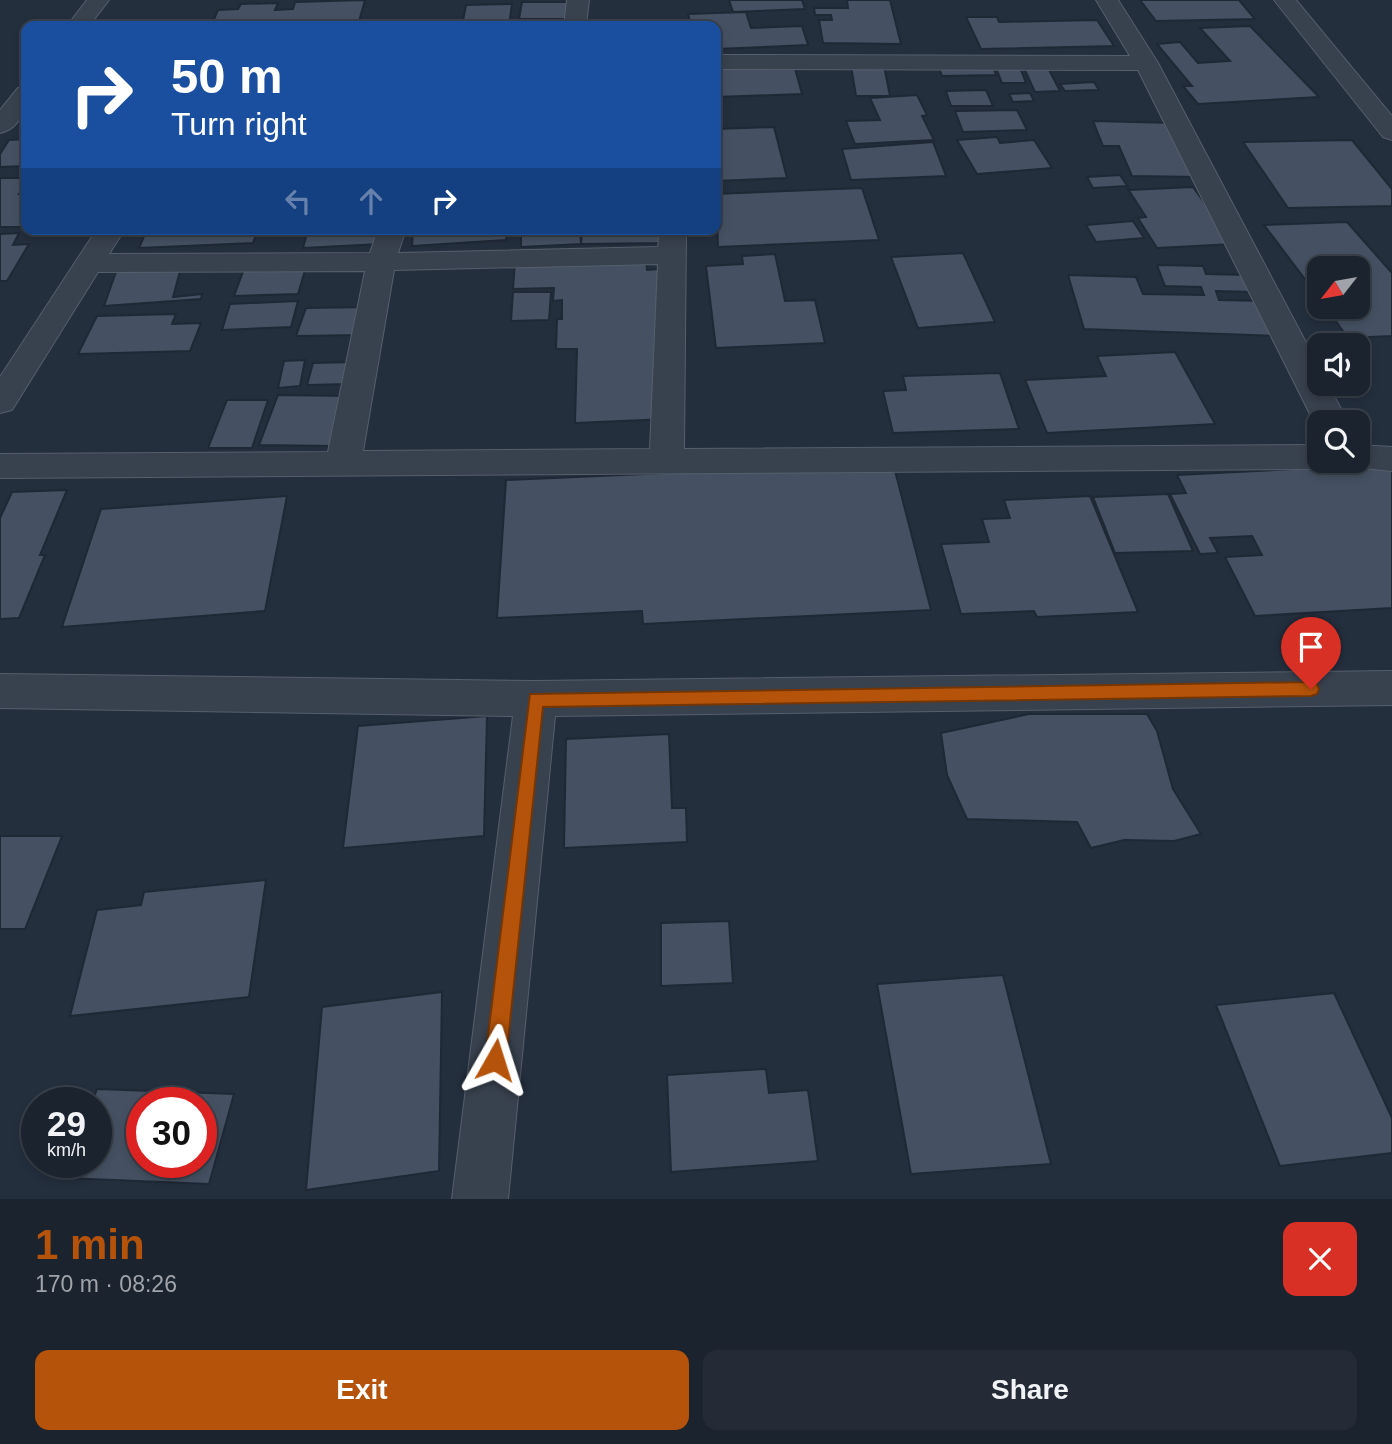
<!DOCTYPE html>
<meta charset="utf-8">
<style>
body{margin:0;font-family:Helvetica,sans-serif;background:#242b36;color:#f1f3f6;height:100vh;display:flex;flex-direction:column;font-size:26px;white-space:nowrap}
*{box-sizing:border-box;margin:0}
p{font-size:23px;color:#a0a4aa}
.icon{flex:none;width:38px;height:38px;fill:none;stroke:currentColor;stroke-width:2;stroke-linecap:round;stroke-linejoin:round}
.map{position:relative;height:1199px;overflow:hidden}
.sheet{display:flex;flex-direction:column;background:#1b232e;flex:1}
.sheet>*{flex:none}
.hud{position:absolute;left:21px;top:21px;width:700px;height:214px;border-radius:14px;box-shadow:0 4px 10px #0003,0 0 0 2px #39404a;background:#1a4fa0;color:#fff;overflow:hidden}
.needle{width:46px;rotate:239deg}
.fabs{position:absolute;left:1307px;top:256px;display:grid;gap:14px}
.fabs a{display:grid;place-items:center;width:63px;height:63px;border-radius:14px;background:#1b232e;box-shadow:0 4px 10px #0003,0 0 0 2px #39404a;font-size:35px}
.speed{position:absolute;left:21px;top:1087px;display:flex;gap:14px;font-size:35px;font-weight:700;text-align:center}
.speed>*{display:grid;place-content:center;width:91px;height:91px;border-radius:50%;background:#1b232e;box-shadow:0 4px 10px #0003,0 0 0 2px #39404a;line-height:1}
.speed small{font-size:18px;font-weight:400}
.speed .limit{border:10px solid #d22;background:#fff;color:#111}
.pin{position:absolute;display:grid;place-items:center;width:60px;height:60px;color:#fff;margin:-72px -30px;border-radius:50% 50% 50% 0;rotate:-45deg;box-shadow:0 0 7px #0007}
.pin .icon{rotate:45deg}
.me{position:absolute;width:77px;margin:-38px;rotate:6deg;stroke-linejoin:round;filter:drop-shadow(0 0 5px #0008)}
.turn{display:flex;align-items:center;gap:24px;height:147px;padding:0 35px;font-size:32px}
.turn .icon{width:91px;height:91px;stroke-width:2.5}
.turn b{display:block;font-size:49px;line-height:60px}
.lanes{display:flex;align-items:center;height:66px;padding:0 35px;background:#0003;justify-content:center;gap:35px;direction:ltr}
.lanes .off{opacity:.35}
.round{display:grid;place-items:center;flex:none;width:74px;height:74px;border-radius:14px;background:#242b36}
.overview{display:flex;align-items:center;justify-content:space-between;height:119px;padding:0 35px}
h1{font-size:42px;font-weight:700;line-height:52px;color:#b45309}
.button{display:flex;gap:14px;margin-top:auto;padding:14px 35px}
.button a{flex:1;height:80px;border-radius:14px;background:#b45309;color:#fff;font-size:28px;font-weight:700;line-height:80px;text-align:center}
.button a+a{background:#242b36;color:#f1f3f6}
.map>svg:first-child{display:block}
.building{fill:#455162;stroke:#1f2835;stroke-width:2;fill-rule:evenodd}
.lines{fill:none;stroke-linecap:round;stroke-linejoin:round}
.minor-casing{stroke:#565f6c;stroke-width:2}
.minor{fill:#38414e;fill-rule:evenodd}
.route{fill:#b45309;stroke:#753606;stroke-width:2}
</style>
<div class="map">
<svg width="1392" height="1199" viewBox="0 0 1392 1199">
<rect width="100%" height="100%" fill="#242f3e"/>
<g class="building">
<polygon points="365,0 358,25 211,26 218,10 238,9 241,4 278,3 275,10 293,9 295,2"/>
<polygon points="729,0 802,0 805,9 733,12"/>
<polygon points="847,0 890,0 901,44 823,43 819,20 832,20 831,15 815,15 814,8 848,8"/>
<polygon points="1140,0 1239,0 1255,19 1156,21"/>
<polygon points="522,2 574,2 571,19 519,19"/>
<polygon points="512,4 509,26 462,26 466,5"/>
<polygon points="746,12 751,28 802,26 808,45 716,49 716,26 606,26 690,21 688,14"/>
<polygon points="966,17 997,17 999,22 1097,20 1114,46 981,49"/>
<polygon points="571,21 571,26 516,26 516,22"/>
<polygon points="1250,26 1319,97 1198,104 1183,86 1192,86 1157,44 1180,42 1198,63 1230,61 1200,28"/>
<polygon points="992,64 996,75 942,76 938,65"/>
<polygon points="794,65 802,94 716,97 716,68"/>
<polygon points="995,65 1019,65 1026,83 1002,83"/>
<polygon points="851,66 884,66 890,96 856,96"/>
<polygon points="1023,66 1047,66 1060,91 1035,92"/>
<polygon points="1094,82 1099,90 1065,91 1060,84"/>
<polygon points="986,90 993,106 951,106 946,91"/>
<polygon points="1030,93 1034,101 1013,102 1009,94"/>
<polygon points="917,95 927,115 922,116 934,140 855,144 846,121 880,120 870,98"/>
<polygon points="1017,110 1027,130 963,132 955,111"/>
<polygon points="1093,121 1173,123 1200,177 1132,176 1119,146 1103,146"/>
<polygon points="774,127 787,178 716,181 716,129"/>
<polygon points="997,137 1000,143 1034,140 1052,168 977,174 957,140"/>
<polygon points="26,139 26,166 0,167 0,154 9,140"/>
<polygon points="1352,140 1392,189 1392,206 1288,208 1243,142"/>
<polygon points="933,142 946,176 851,180 842,149"/>
<polygon points="1120,175 1130,190 1193,187 1234,244 1157,248 1138,218 1146,217 1126,186 1093,188 1087,177"/>
<polygon points="0,178 26,178 26,184 19,194 26,194 26,218 20,227 0,227"/>
<polygon points="862,188 879,240 718,247 716,194"/>
<polygon points="1133,221 1144,238 1096,242 1086,225"/>
<polygon points="1347,222 1392,273 1392,336 1348,338 1325,306 1358,306 1358,268 1320,268 1320,299 1264,225"/>
<polygon points="147,229 258,229 253,243 139,248"/>
<polygon points="308,229 401,229 399,243 303,248"/>
<polygon points="413,229 580,229 581,244 521,247 521,233 507,234 506,240 412,246"/>
<polygon points="582,229 665,229 665,243 581,244"/>
<polygon points="19,233 13,245 29,244 7,281 0,281 0,234"/>
<polygon points="963,253 995,322 918,328 891,257"/>
<polygon points="775,254 785,301 815,300 825,343 716,348 706,266 743,264 742,256"/>
<polygon points="515,261 646,261 647,270 660,269 667,419 575,423 577,349 556,349 557,319 562,319 562,300 553,301 554,288 513,289"/>
<polygon points="182,264 173,297 202,294 201,299 104,306 117,269"/>
<polygon points="1157,265 1203,266 1206,274 1249,275 1257,292 1216,291 1219,300 1263,301 1280,336 1084,329 1068,275 1136,277 1143,294 1204,295 1201,287 1165,286"/>
<polygon points="306,267 298,294 234,296 244,269"/>
<polygon points="513,292 551,292 549,320 511,321"/>
<polygon points="298,301 291,327 222,330 230,304"/>
<polygon points="368,307 360,335 296,336 306,308"/>
<polygon points="176,314 172,324 201,323 190,351 78,354 97,316"/>
<polygon points="1175,352 1215,424 1047,433 1025,380 1106,376 1097,356"/>
<polygon points="305,360 300,386 278,388 284,361"/>
<polygon points="355,362 350,384 307,385 313,363"/>
<polygon points="1000,373 1019,429 893,433 883,391 906,390 903,376"/>
<polygon points="278,395 349,396 334,446 259,445"/>
<polygon points="227,400 268,400 252,448 208,448"/>
<polygon points="893,463 931,610 643,624 642,611 497,618 506,480"/>
<polygon points="1392,464 1392,608 1255,616 1225,557 1262,555 1252,536 1210,538 1218,553 1200,554 1170,494 1186,493 1177,475"/>
<polygon points="67,490 40,555 45,555 19,618 0,619 0,518 12,492"/>
<polygon points="1168,494 1193,551 1115,553 1093,497"/>
<polygon points="287,496 265,611 62,627 101,509"/>
<polygon points="1090,496 1138,612 1037,617 1034,611 961,614 941,544 989,542 982,519 1010,518 1004,500"/>
<polygon points="1029,714 1147,714 1157,731 1173,789 1201,834 1174,841 1124,840 1091,848 1077,822 967,819 947,775 941,733"/>
<polygon points="487,716 484,836 343,848 358,726"/>
<polygon points="669,734 672,808 686,808 687,842 564,848 566,739"/>
<polygon points="0,836 62,836 25,929 0,929"/>
<polygon points="266,880 249,997 70,1016 97,910 141,905 144,892"/>
<polygon points="729,921 733,983 661,986 661,923"/>
<polygon points="1003,975 1051,1164 911,1174 877,984"/>
<polygon points="442,992 439,1171 306,1190 322,1007"/>
<polygon points="1334,993 1392,1118 1392,1153 1280,1166 1216,1005"/>
<polygon points="766,1069 769,1093 808,1090 818,1161 671,1172 667,1075"/>
<path d="M 97,1089 L 234,1094 L 209,1184 L 66,1178 L 71,1162 L 96,1162 L 96,1102 L 92,1102 ZM 142,1102 L 201,1102 L 201,1162 L 142,1162 Z"/>
</g>
<g class="lines">
<g class="minor-casing">
<g id="minor">
<polygon points="87,0 109,0 89,26 67,26"/>
<polygon points="567,0 589,0 586,26 564,26"/>
<polygon points="1096,0 1118,0 1158,63 1320,369 1320,383 1327,383 1348,422 1320,422 1320,430 1314,422 1138,70 716,69 716,55 1130,56"/>
<polygon points="1274,0 1296,0 1392,116 1392,140 1383,137"/>
<path d="M 26,86 C 27,105 22,128 0,133 L 0,110 L 18,88 Z"/>
<path d="M 97,229 L 125,229 L 109,254 L 370,253 L 378,229 L 406,229 L 398,253 L 658,247 L 660,229 L 686,229 L 684,449 L 1320,445 L 1320,460 L 1335,460 L 1332,466 L 1320,469 L 0,478 L 0,454 L 328,452 L 365,271 L 98,272 L 12,410 L 0,413 L 0,377 ZM 658,264 L 650,449 L 363,451 L 394,270 Z"/>
<polygon points="1358,445 1392,447 1392,471 1346,466 1343,460 1358,460"/>
<polygon points="1392,671 1392,705 555,716 508,1199 452,1199 513,716 0,708 0,674 536,681"/>
</g>
</g>
<use href="#minor" class="minor"/>
</g>
<polygon class="route" points="1311,682 1317,684 1319,689 1317,694 1311,696 543,707 506,1060 503,1068 495,1071 488,1068 485,1060 530,694"/>
</svg>
<div class="fabs">
<a><svg class="needle" viewBox="-14 -14 28 28"><path d="M0-13l5 13h-10z" fill="#e53935"/><path d="M0 13l5-13h-10z" fill="#a0a4aa"/></svg></a>
<a><svg class="icon" aria-label="sound" viewBox="0 0 24 24"><path d="M4 9h4l5-4v14l-5-4H4zM17 9q2 3 0 6"/></svg></a>
<a><svg class="icon" aria-label="search" viewBox="0 0 24 24"><circle cx="10" cy="10" r="6"/><path d="M15 15l6 6"/></svg></a>
</div>
<div class="speed"><div>29<small>km/h</small></div><div class="limit">30</div></div>
<div class="pin" style="left:1311px;top:689px;background:#d93025"><svg class="icon" aria-label="arrive" viewBox="0 0 24 24"><path d="M6 21V4h12l-3 4 3 4H6"/></svg></div>
<svg class="me" style="left:495px;top:1060px" viewBox="-20 -20 40 40"><path d="M0-17L14 15 0 8-14 15z" fill="#b45309" stroke="#fff" stroke-width="4"/></svg>
<div class="hud">
<div class="turn"><svg class="icon" aria-label="right" viewBox="0 0 24 24"><path d="M7 20v-9h11M14 6l5 5-5 5"/></svg><div><b>50 m</b>Turn right</div></div>
<div class="lanes"><svg class="icon off" aria-label="left" viewBox="0 0 24 24"><path d="M17 20v-9H6M10 6l-5 5 5 5"/></svg><svg class="icon off" aria-label="ahead" viewBox="0 0 24 24"><path d="M12 20V5M6 11l6-6 6 6"/></svg><svg class="icon" aria-label="right" viewBox="0 0 24 24"><path d="M7 20v-9h11M14 6l5 5-5 5"/></svg></div>
</div>
</div>
<section class="sheet">
<div class="overview"><div><h1>1 min</h1><p>170 m · 08:26</p></div><a class="round" style="background:#d93025;color:#fff"><svg class="icon" aria-label="close" viewBox="0 0 24 24"><path d="M6 6l12 12M18 6L6 18"/></svg></a></div>
<div class="button"><a>Exit</a><a>Share</a></div>
</section>
